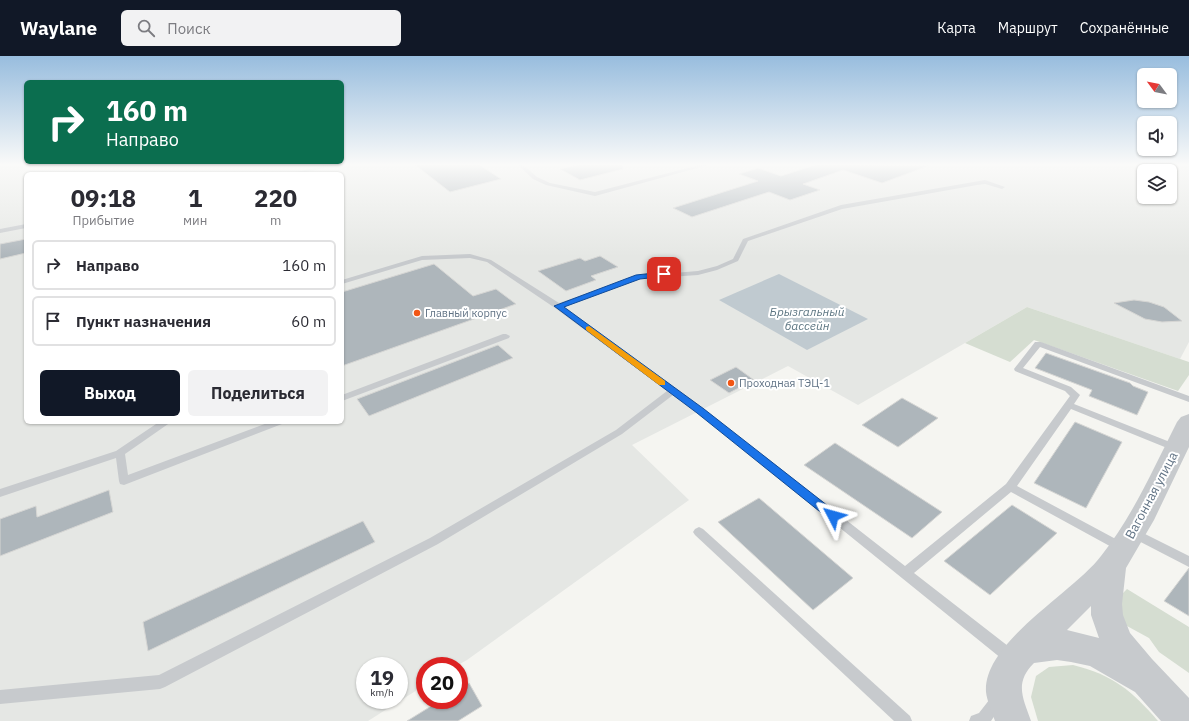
<!DOCTYPE html>
<html lang="ru">
<meta charset="utf-8">
<style>
body{margin:0;font-family:"IBM Plex Sans",sans-serif;background:#f2f2f3;color:#2b2b33;height:100vh;display:flex;flex-direction:column;font-size:15px;white-space:nowrap}
*{box-sizing:border-box;margin:0}
p{font-size:13px;color:#7c7c81}
.icon{flex:none;width:22px;height:22px;fill:none;stroke:currentColor;stroke-width:2;stroke-linecap:round;stroke-linejoin:round}
.map{position:relative;flex:1;overflow:hidden}
.side{position:absolute;left:24px;top:116px;width:320px;height:252px;display:flex;flex-direction:column;background:#fff;border-radius:6px;box-shadow:0 1px 3px #0004}
.side>*{flex:none}
.banner{position:absolute;left:24px;top:24px;width:320px;height:84px;border-radius:6px;box-shadow:0 1px 3px #0004;background:#0b6e4f;color:#fff;overflow:hidden}
.needle{width:26px;rotate:302deg}
.buttons{position:absolute;left:1137px;top:12px;display:grid;gap:8px}
.buttons a{display:grid;place-items:center;width:40px;height:40px;border-radius:6px;background:#fff;box-shadow:0 1px 3px #0004;font-size:20px}
.speed{position:absolute;left:356px;top:601px;display:flex;gap:8px;font-size:20px;font-weight:700;text-align:center}
.speed>*{display:grid;place-content:center;width:52px;height:52px;border-radius:50%;background:#fff;box-shadow:0 1px 3px #0004;line-height:1}
.speed small{font-size:10px;font-weight:400}
.speed .limit{border:6px solid #d22;background:#fff;color:#111}
.pin{position:absolute;display:grid;place-items:center;width:34px;height:34px;color:#fff;margin:-17px;border-radius:8px;box-shadow:0 2px 6px #0006}
.me{position:absolute;width:44px;margin:-22px;rotate:309deg;stroke-linejoin:round;filter:drop-shadow(0 0 3px #0008)}
.turn{display:flex;align-items:center;gap:14px;height:84px;padding:0 16px;font-size:18px}
.turn .icon{width:52px;height:52px;stroke-width:2.5}
.turn b{display:block;font-size:28px;line-height:34px}
.eta{display:flex;justify-content:space-evenly;align-items:center;height:68px;text-align:center}
.eta b{font-size:24px;font-weight:800;line-height:28px}
.primary-button{display:flex;gap:8px;margin-top:auto;padding:8px 16px}
.primary-button a{flex:1;height:46px;border-radius:6px;background:#111827;color:#fff;font-size:16px;font-weight:800;line-height:46px;text-align:center}
.primary-button a+a{background:#f2f2f3;color:#2b2b33}
ul{padding:0;list-style:none}
li{display:flex;align-items:center;gap:12px;height:50px;margin:0 8px 6px;padding:0 8px;border:2px solid #e1e1e2;border-radius:6px}
li div{flex:1}
li b{display:block;font-size:15px}
li em{font-style:normal}
header{display:flex;align-items:center;gap:24px;box-sizing:border-box;height:56px;padding:0 20px;background:#111827;color:#fff}
header strong{font-size:19px}
nav{display:flex;gap:22px;margin-inline-start:auto;font-size:14px}
.search{width:280px;height:36px;background:#f2f2f3;display:flex;align-items:center;gap:10px;box-sizing:border-box;padding:0 14px;border-radius:6px;color:#7c7c81;font-size:15px}
.map>svg:first-child{display:block}
.built{fill:#e5e7e4;fill-rule:evenodd}
.green{fill:#d5ddd1}
.water{fill:#c0cad0}
.building{fill:#aeb6bb;stroke:#d6d6d4}
.lines{fill:none;stroke-linecap:round;stroke-linejoin:round}
.service{fill:#c7cacd;fill-rule:evenodd}
.tertiary{fill:#c7cacd;fill-rule:evenodd}
.route{fill:#1a73e8;stroke:#114b97}
.slow{fill:#f59e0b}
.poi-dot{fill:#f25614;stroke:#fff;stroke-width:1.5}
.labels{text-anchor:middle;stroke-width:4;stroke-linejoin:round;paint-order:stroke}
.poi-label{font-size:11px;fill:#617385;stroke:#fff;text-anchor:start}
.water-label{font-size:12px;font-style:italic;fill:#5d7682;stroke:#fff}
.near-street-label{font-size:13px;fill:#617385;stroke:#fff}
</style>
<header>
<strong>Waylane</strong>
<div class="search"><svg class="icon" aria-label="search" viewBox="0 0 24 24"><circle cx="10" cy="10" r="6"/><path d="M15 15l6 6"/></svg>Поиск</div>
<nav><a>Карта</a><a>Маршрут</a><a>Сохранённые</a></nav>
</header>
<div class="map">
<svg width="1189" height="665" viewBox="0 0 1189 665">
<rect width="100%" height="100%" fill="#f5f5f1"/>
<path class="built" d="M 0,108 L 1189,108 L 1189,286 L 1180,303 L 1027,251 L 858,349 L 788,310 L 632,389 L 689,444 L 467,604 L 456,610 L 425,610 L 425,629 L 368,665 L 0,665 ZM 1144,115 L 1170,115 L 1170,141 L 1144,141 ZM 26,118 L 342,118 L 342,366 L 26,366 ZM 365,610 L 399,610 L 399,644 L 365,644 Z"/>
<g class="green">
<polygon points="1027,251 1189,306 1189,319 1178,335 1034,284 1010,306 965,287"/>
<polygon points="1127,533 1189,571 1189,617 1159,596 1149,582 1116,564 1114,546"/>
<path d="M 1073,609 C 1113,619 1131,634 1158,665 L 1038,665 L 1031,641 L 1036,620 L 1049,611 Z"/>
</g>
<polygon class="water" points="779,218 868,263 807,294 719,244"/>
<g class="building">
<polygon points="414,108 478,108 501,123 450,136"/>
<polygon points="581,108 623,108 623,113 580,124 560,113"/>
<polygon points="818,108 928,110 882,127 843,114 803,128 820,134 790,144 769,136 692,161 673,152 758,125 739,118 758,112 781,120"/>
<polygon points="26,183 26,197 0,203 0,188"/>
<polygon points="600,200 618,211 591,220 596,224 566,235 538,215 580,202 585,205"/>
<polygon points="434,208 473,240 496,233 516,248 342,310 342,236"/>
<polygon points="1134,244 1149,246 1164,251 1182,265 1162,266 1145,263 1114,247"/>
<polygon points="498,289 513,302 369,360 357,343"/>
<polygon points="1046,297 1130,327 1133,330 1148,336 1137,359 1089,340 1092,334 1035,312"/>
<polygon points="736,311 754,324 729,337 710,324"/>
<polygon points="902,342 938,362 898,391 862,369"/>
<polygon points="1075,366 1122,386 1086,452 1034,427"/>
<polygon points="835,387 942,456 912,482 804,409"/>
<polygon points="109,434 113,456 0,500 0,463 36,450 37,461"/>
<polygon points="759,442 853,522 813,554 718,466"/>
<polygon points="1012,449 1057,477 990,539 944,505"/>
<polygon points="363,465 375,486 148,595 143,566"/>
<polygon points="1189,512 1189,560 1164,545"/>
<polygon points="469,627 482,650 458,665 407,665 441,644 459,644 459,633"/>
</g>
<g class="lines">
<g class="service">
<polygon points="330,108 341,108 298,118 288,118"/>
<polygon points="517,108 522,108 537,121 550,127 595,136 703,108 712,108 595,140 546,129 533,123"/>
<polygon points="985,124 1005,131 1002,133 985,128 977,129 842,153 748,185 738,205 717,214 698,219 640,223 564,251 704,353 905,510 1006,428 1070,340 1065,335 1015,315 1014,313 1035,286 1041,286 1189,340 1189,346 1040,291 1023,312 1071,331 1080,339 1074,348 1180,390 1181,392 1180,394 1172,394 1071,353 1017,430 1125,488 1127,491 1125,494 1121,496 1117,494 1011,436 914,517 1017,597 1019,602 1017,607 1012,609 1007,607 698,357 673,339 622,378 438,488 165,631 160,633 0,648 0,634 159,619 430,482 616,374 667,335 555,252 487,206 470,202 422,204 342,228 342,224 422,200 470,198 491,204 559,247 637,220 698,215 717,210 733,203 743,183 841,149"/>
<polygon points="26,168 26,172 0,177 0,173"/>
<polygon points="503,278 506,278 510,280 509,282 342,345 342,339"/>
<polygon points="159,366 171,366 125,398 128,419 270,366 284,366 282,368 124,429 120,428 119,425 116,402 0,441 0,433 116,395"/>
<polygon points="699,471 703,473 910,660 912,665 894,665 695,479 693,476 695,473"/>
<polygon points="1133,472 1189,500 1189,511 1129,480 1127,477 1129,474"/>
<polygon points="998,637 1003,639 1005,644 991,665 969,665 971,660 979,657 993,639"/>
</g>
<path class="tertiary" d="M 1189,358 L 1189,391 L 1154,464 L 1126,512 L 1122,548 L 1123,559 L 1130,577 L 1152,603 L 1189,642 L 1189,665 L 1161,665 L 1135,636 L 1090,610 L 1071,606 L 1057,604 L 1034,607 C 1014,627 1023,642 1031,665 L 995,665 C 992,656 987,645 986,636 C 983,586 1073,537 1101,500 C 1133,460 1154,411 1177,366 L 1181,361 ZM 1091,550 L 1091,559 L 1099,582 L 1067,574 Z"/>
</g>
<linearGradient id="sky" x2="0" y2="1"><stop stop-color="#98bdde"/><stop offset="0.54" stop-color="#fafaf9"/><stop offset="1" stop-color="#fafaf9" stop-opacity="0"/></linearGradient>
<rect width="1189" height="201" fill="url(#sky)"/>
<polygon class="route" points="664,216 668,218 667,220 640,223 564,251 704,353 837,457 839,460 837,463 829,463 697,357 554,250 636,219"/>
<polygon class="slow" points="589,270 665,325 665,329 659,329 586,274 586,271"/>
<g class="poi-dot">
<circle cx="417" cy="257" r="4"/>
<circle cx="731" cy="327" r="4"/>
</g>
<g class="labels">
<g class="poi-label">
<text x="425" y="261">Главный корпус</text>
<text x="739" y="331">Проходная ТЭЦ-1</text>
</g>
<g class="water-label">
<text x="807" y="260">Брызгальный<tspan x="807" dy="14">бассейн</tspan></text>
</g>
<g class="near-street-label">
<text transform="translate(1151 439) rotate(-62)" y="5">Вагонная улица</text>
</g>
</g>
</svg>
<div class="buttons">
<a><svg class="needle" viewBox="-14 -14 28 28"><path d="M0-13l5 13h-10z" fill="#e53935"/><path d="M0 13l5-13h-10z" fill="#7c7c81"/></svg></a>
<a><svg class="icon" aria-label="sound" viewBox="0 0 24 24"><path d="M4 9h4l5-4v14l-5-4H4zM17 9q2 3 0 6"/></svg></a>
<a><svg class="icon" aria-label="layers" viewBox="0 0 24 24"><path d="M12 4l9 5-9 5-9-5zM3 14l9 5 9-5"/></svg></a>
</div>
<div class="speed"><div>19<small>km/h</small></div><div class="limit">20</div></div>
<div class="pin" style="left:664px;top:218px;background:#d93025"><svg class="icon" aria-label="arrive" viewBox="0 0 24 24"><path d="M6 21V4h12l-3 4 3 4H6"/></svg></div>
<svg class="me" style="left:833px;top:460px" viewBox="-20 -20 40 40"><path d="M0-17L14 15 0 8-14 15z" fill="#1a73e8" stroke="#fff" stroke-width="4"/></svg>
<div class="banner">
<div class="turn"><svg class="icon" aria-label="right" viewBox="0 0 24 24"><path d="M7 20v-9h11M14 6l5 5-5 5"/></svg><div><b>160 m</b>Направо</div></div>
</div>
<section class="side">
<div class="eta">
<div><b>09:18</b><p>Прибытие</p></div>
<div><b>1</b><p>мин</p></div>
<div><b>220</b><p>m</p></div>
</div>
<ul>
<li><svg class="icon" aria-label="right" viewBox="0 0 24 24"><path d="M7 20v-9h11M14 6l5 5-5 5"/></svg><div><b>Направо</b></div><em>160 m</em></li>
<li><svg class="icon" aria-label="arrive" viewBox="0 0 24 24"><path d="M6 21V4h12l-3 4 3 4H6"/></svg><div><b>Пункт назначения</b></div><em>60 m</em></li>
</ul>
<div class="primary-button"><a>Выход</a><a>Поделиться</a></div>
</section>
</div>
